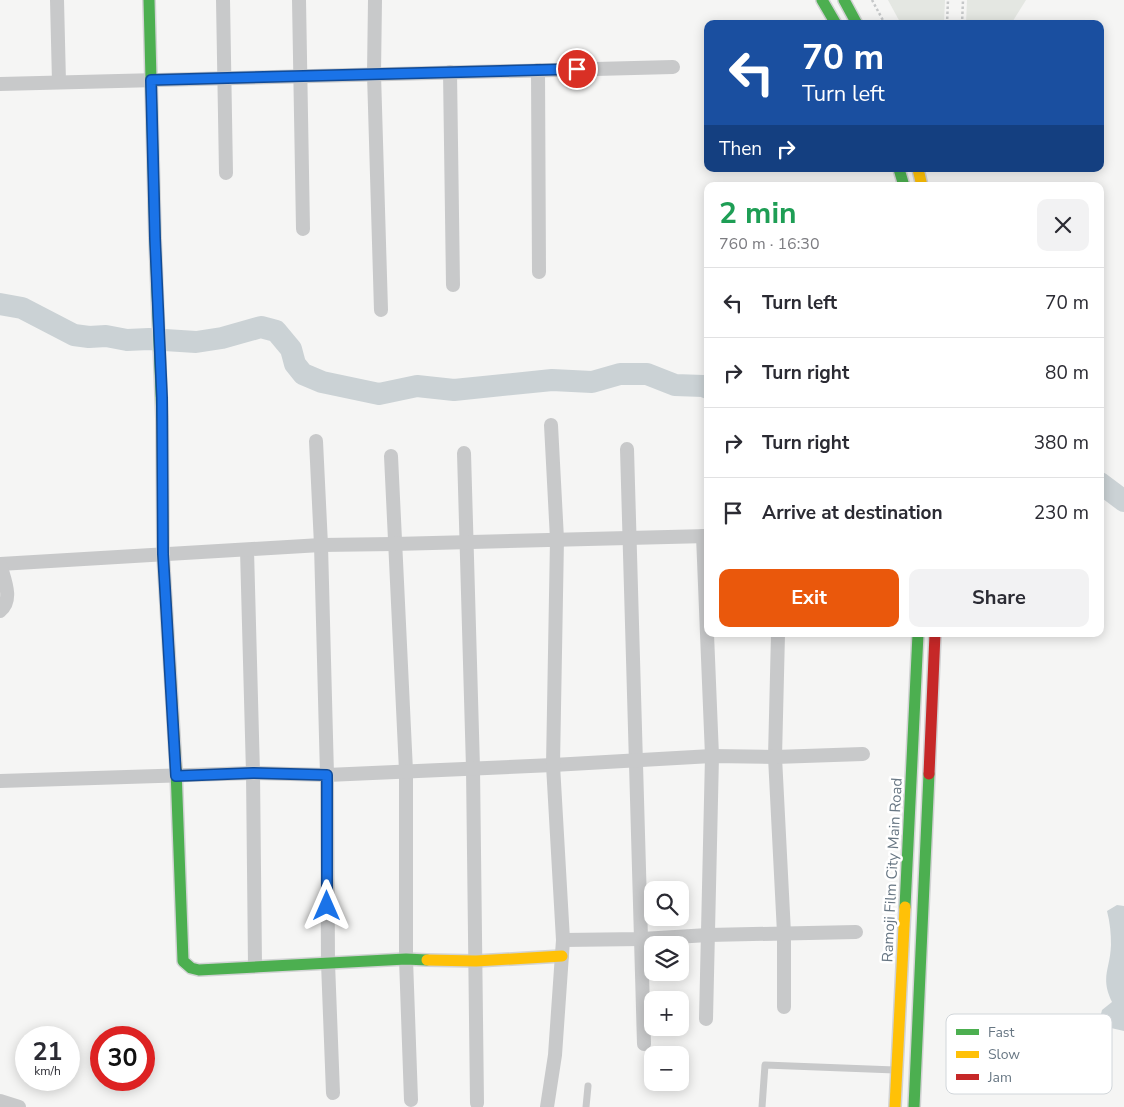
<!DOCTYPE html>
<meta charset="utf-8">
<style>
body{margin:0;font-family:"Nunito Sans",sans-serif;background:#f2f2f3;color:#2b2b33;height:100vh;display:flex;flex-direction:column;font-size:19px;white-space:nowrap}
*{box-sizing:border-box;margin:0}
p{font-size:16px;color:#7c7c81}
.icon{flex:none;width:28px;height:28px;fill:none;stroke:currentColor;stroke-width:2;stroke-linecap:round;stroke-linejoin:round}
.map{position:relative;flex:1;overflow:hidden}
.panel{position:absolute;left:704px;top:182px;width:400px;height:455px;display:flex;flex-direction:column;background:#fff;border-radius:10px;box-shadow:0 2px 12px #0003}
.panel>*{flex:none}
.guide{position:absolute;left:704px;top:20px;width:400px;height:152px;border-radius:10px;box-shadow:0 2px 12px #0003;background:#1a4fa0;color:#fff;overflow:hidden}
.buttons{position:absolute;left:644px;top:881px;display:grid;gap:10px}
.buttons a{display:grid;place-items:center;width:45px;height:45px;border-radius:10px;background:#fff;box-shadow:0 2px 12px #0003;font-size:25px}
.speed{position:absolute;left:15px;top:1026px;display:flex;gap:10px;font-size:25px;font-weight:700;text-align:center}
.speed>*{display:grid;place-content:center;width:65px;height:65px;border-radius:50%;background:#fff;box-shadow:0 2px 12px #0003;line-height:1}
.speed small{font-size:12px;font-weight:400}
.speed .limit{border:8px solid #d22;background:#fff;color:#111}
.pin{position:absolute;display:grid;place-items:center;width:42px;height:42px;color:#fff;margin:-21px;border:2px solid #fff;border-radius:50%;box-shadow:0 1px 5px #0007}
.me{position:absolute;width:55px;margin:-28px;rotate:0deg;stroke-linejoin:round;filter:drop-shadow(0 0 4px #0008)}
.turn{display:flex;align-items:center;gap:18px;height:105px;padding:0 15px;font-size:22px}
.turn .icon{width:65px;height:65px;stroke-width:2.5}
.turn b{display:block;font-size:35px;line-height:42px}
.then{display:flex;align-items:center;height:48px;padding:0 15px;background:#0003;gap:10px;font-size:19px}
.round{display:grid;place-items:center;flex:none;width:52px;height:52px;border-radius:10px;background:#f2f2f3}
.summary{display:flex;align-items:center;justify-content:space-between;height:85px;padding:0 15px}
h1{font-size:30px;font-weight:700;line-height:38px;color:#1e9e55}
.cta{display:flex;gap:10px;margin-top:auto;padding:10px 15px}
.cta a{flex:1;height:58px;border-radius:10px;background:#ea580c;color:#fff;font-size:20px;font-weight:700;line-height:58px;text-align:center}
.cta a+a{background:#f2f2f3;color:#2b2b33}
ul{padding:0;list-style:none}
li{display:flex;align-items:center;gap:15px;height:70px;padding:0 15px;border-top:1px solid #e1e1e2}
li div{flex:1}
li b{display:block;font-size:19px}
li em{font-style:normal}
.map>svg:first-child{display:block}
.green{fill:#e4e7e2}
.water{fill:#cbd2d5}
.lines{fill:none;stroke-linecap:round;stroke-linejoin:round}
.river{stroke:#cbd2d5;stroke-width:22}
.fast-casing{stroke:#d2d3d4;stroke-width:14}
.slow-casing{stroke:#d2d3d4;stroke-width:14}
.jam-casing{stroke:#d2d3d4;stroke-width:14}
.path{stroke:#c5c7c8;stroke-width:2.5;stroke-dasharray:2.5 2.5;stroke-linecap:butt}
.lane{stroke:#c8c9ca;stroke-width:7}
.street{stroke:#c8c9ca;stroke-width:14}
.fast{stroke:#4caf50;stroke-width:11}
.slow{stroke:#ffc107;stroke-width:11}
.jam{stroke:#c62828;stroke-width:11}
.route-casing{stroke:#114b97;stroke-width:12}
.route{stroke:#1a73e8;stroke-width:9}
.labels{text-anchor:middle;stroke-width:5;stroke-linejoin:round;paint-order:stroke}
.street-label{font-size:15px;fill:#677683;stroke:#fff}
.key{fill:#fff;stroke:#d1d6da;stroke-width:1}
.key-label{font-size:14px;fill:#677683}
</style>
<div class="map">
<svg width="1124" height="1107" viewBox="0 0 1124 1107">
<rect width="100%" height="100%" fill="#f5f5f4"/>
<g class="green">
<polygon points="888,0 945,0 944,23 901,24"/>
<polygon points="967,0 1026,0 1011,24 966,24"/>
</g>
<path class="water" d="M 1117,905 L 1124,906 L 1124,1031 L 1111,1028 L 1099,1022 L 1102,1010 L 1112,1002 C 1100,977 1110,970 1111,945 C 1111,934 1110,922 1107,911 Z"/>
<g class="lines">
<g class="river">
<polyline points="0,304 22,308 74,335 89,337 106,336 127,340 149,339 196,342 222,338 261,327 276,331 291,349 295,364 303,374 322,382 379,394 417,386 454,390 552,380 592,382 620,374 647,374 675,385 703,386 708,388"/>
<polyline points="1100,483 1124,501"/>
</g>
<g class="fast-casing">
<g id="fast">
<polyline points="149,0 155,238 162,419"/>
<polyline points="822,0 836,24"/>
<polyline points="844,0 857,24"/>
<polyline points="899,169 904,186"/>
<polyline points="176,769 183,961 191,968 199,970 406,959 427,960"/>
<polyline points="905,907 918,634"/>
<polyline points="914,1107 929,774"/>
</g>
</g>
<g class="slow-casing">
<g id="slow">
<polyline points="918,169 922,186"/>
<polyline points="162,419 163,554 176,769"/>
<polyline points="427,960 476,961 562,956"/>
<polyline points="895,1107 905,907"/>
</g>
</g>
<g class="jam-casing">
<polyline id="jam" points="929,774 935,634"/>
</g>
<g class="path">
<polyline points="872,0 885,24"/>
<polyline points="947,24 948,0"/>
<polyline points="962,24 963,0"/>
</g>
<g class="lane">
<polyline points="586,1107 588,1086"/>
<polyline points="762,1107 765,1065 895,1070"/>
</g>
<g class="street">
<polyline points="57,0 59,82"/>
<polyline points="223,0 226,173"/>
<polyline points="299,0 303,229"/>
<polyline points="375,0 374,74 381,310"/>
<polyline points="538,70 539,272"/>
<polyline points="450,72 453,285"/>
<polyline points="0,84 673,67"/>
<polyline points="316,441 321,545 327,775 328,963 333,1093"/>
<polyline points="627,449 644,1044"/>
<polyline points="464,453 473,768 477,1103"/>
<polyline points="391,456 406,771 406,959 411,1100"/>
<polyline points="703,536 712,756 706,1019"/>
<polyline points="247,550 253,773 255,966"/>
<polyline points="0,564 321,545 394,544 708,536"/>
<path d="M 0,564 C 4,579 14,600 0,611"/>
<polyline points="778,634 775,757 784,933 784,1007"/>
<polyline points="0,781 253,773 327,775 553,765 712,756 775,757 863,754"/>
<polyline points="563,940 642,939 708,935 856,932"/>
<polyline points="0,1101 19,1107"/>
<polyline points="547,1107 555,1055 563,940 553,765 557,539 551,425"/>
</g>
<use href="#fast" class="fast"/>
<use href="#slow" class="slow"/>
<use href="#jam" class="jam"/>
</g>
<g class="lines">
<g class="route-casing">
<polyline id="route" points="327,906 327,775 253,773 176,776 163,554 162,398 155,238 151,80 577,69"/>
</g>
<use href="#route" class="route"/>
</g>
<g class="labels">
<g class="street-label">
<text transform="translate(892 870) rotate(-87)" y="5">Ramoji Film City Main Road</text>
</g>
</g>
<rect x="946" y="1014" width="166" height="80" rx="8" class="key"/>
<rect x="956" y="1029" width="23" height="6" fill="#4caf50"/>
<rect x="956" y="1051" width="23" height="7" fill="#ffc107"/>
<rect x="956" y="1074" width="23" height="6" fill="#c62828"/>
<g class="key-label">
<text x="988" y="1037">Fast</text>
<text x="988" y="1059">Slow</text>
<text x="988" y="1082">Jam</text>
</g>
</svg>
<div class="buttons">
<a><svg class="icon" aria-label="search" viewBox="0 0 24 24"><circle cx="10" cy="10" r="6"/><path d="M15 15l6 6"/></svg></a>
<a><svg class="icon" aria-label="layers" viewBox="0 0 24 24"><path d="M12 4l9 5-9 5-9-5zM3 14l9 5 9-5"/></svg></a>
<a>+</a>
<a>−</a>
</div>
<div class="speed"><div>21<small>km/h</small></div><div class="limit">30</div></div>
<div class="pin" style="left:577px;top:69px;background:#d93025"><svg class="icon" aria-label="arrive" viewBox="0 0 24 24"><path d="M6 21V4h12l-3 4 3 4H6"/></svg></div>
<svg class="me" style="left:327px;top:906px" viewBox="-20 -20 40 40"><path d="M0-17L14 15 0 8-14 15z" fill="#1a73e8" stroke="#fff" stroke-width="4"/></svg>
<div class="guide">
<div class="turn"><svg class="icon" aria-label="left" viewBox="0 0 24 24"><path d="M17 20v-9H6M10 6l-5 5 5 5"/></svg><div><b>70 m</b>Turn left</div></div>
<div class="then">Then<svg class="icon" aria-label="right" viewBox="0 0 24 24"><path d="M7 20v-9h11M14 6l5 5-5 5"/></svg></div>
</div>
<section class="panel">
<div class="summary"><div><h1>2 min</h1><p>760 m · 16:30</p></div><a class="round"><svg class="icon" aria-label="close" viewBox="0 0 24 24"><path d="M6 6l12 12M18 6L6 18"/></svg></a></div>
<ul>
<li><svg class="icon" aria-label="left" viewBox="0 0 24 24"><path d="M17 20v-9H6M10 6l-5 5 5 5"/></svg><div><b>Turn left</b></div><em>70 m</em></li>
<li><svg class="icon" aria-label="right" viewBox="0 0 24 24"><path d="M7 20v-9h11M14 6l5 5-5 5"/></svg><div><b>Turn right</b></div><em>80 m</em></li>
<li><svg class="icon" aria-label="right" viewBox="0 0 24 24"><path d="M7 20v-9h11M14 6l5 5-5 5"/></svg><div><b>Turn right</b></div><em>380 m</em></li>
<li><svg class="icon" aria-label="arrive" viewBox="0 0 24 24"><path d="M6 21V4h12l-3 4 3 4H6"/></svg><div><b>Arrive at destination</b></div><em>230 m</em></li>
</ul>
<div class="cta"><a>Exit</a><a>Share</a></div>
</section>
</div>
